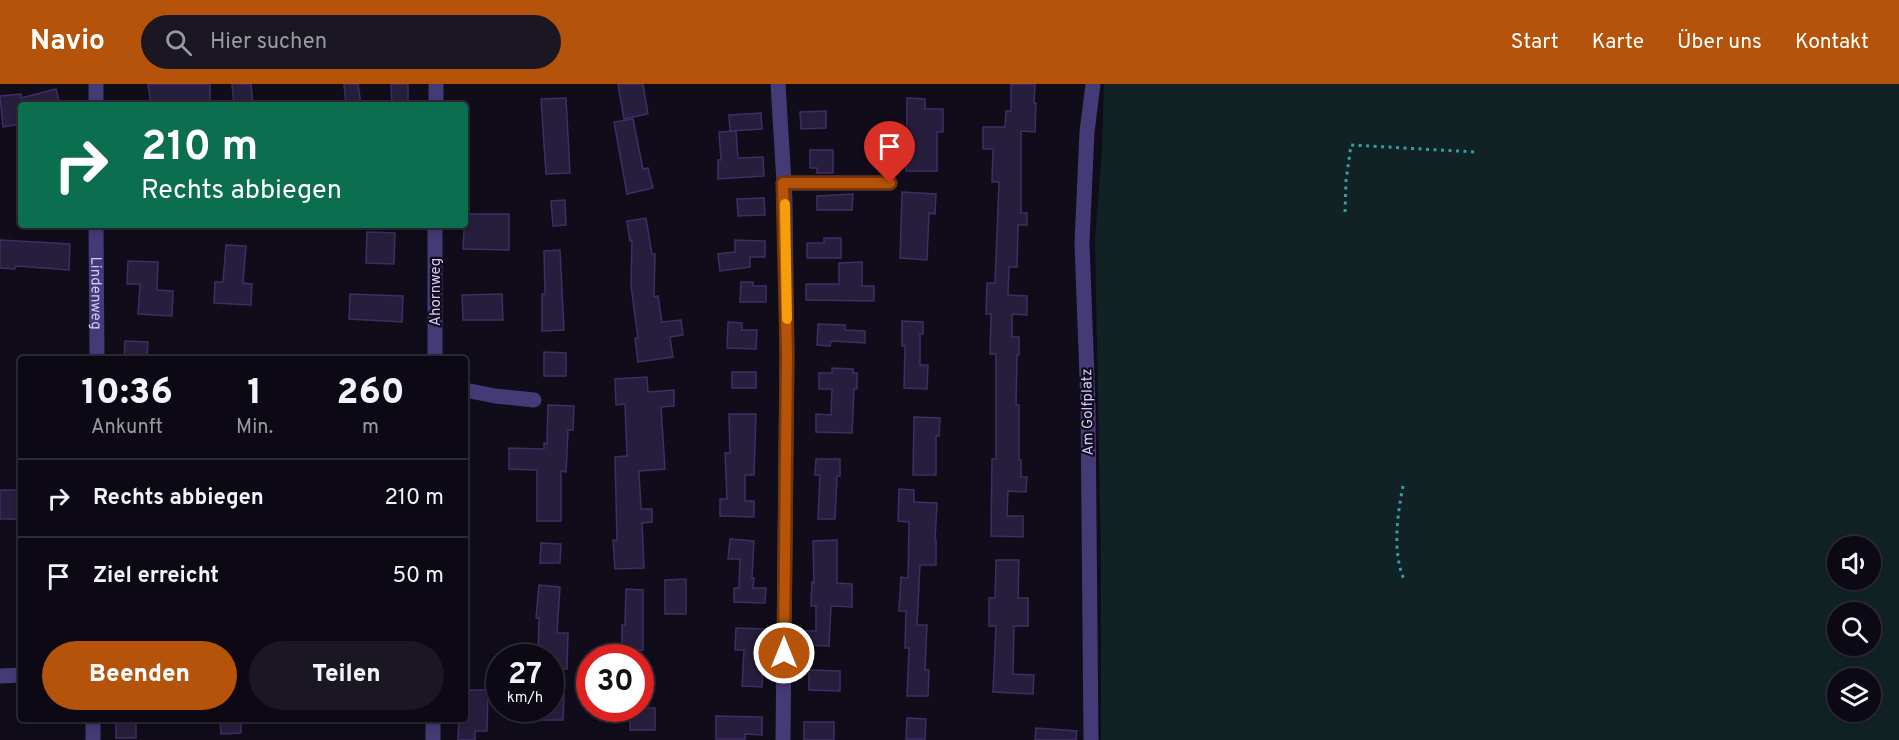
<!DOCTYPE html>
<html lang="de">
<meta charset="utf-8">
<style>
body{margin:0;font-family:Overpass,sans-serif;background:#1a1722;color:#f1f3f6;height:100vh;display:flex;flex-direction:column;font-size:22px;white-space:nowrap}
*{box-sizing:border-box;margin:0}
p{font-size:20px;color:#9a9aa0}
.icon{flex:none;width:33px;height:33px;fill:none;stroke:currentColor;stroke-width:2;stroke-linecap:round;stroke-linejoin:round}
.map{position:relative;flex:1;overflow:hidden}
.panel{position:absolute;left:18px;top:272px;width:450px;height:366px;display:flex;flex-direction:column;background:#0c0914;border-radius:6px;box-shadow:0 3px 9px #0003,0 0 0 2px #2c2a34}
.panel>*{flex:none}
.top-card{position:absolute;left:18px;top:18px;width:450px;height:126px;border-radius:6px;box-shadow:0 3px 9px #0003,0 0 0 2px #2c2a34;background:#0b6e4f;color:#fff;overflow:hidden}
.tools{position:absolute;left:1827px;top:452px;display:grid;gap:12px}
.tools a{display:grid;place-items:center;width:54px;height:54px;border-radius:50%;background:#0c0914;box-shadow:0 3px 9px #0003,0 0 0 2px #2c2a34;font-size:30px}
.speed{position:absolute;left:486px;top:560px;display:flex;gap:12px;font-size:30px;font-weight:700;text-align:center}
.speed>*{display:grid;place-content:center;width:78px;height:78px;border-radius:50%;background:#0c0914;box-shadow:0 3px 9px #0003,0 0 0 2px #2c2a34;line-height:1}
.speed small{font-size:15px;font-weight:400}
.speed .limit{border:9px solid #d22;background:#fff;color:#111}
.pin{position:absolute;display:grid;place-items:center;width:51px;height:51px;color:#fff;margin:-62px -26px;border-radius:50% 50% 50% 0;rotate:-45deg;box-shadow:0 0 6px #0007}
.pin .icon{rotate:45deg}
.me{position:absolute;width:66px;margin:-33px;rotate:0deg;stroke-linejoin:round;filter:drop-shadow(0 0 4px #0008)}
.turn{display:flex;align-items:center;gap:21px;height:126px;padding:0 24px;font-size:27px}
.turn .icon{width:78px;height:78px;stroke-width:2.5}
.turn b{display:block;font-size:42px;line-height:51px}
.eta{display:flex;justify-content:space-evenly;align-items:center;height:102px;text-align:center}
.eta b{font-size:36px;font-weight:800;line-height:42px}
.button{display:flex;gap:12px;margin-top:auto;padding:12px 24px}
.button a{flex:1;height:69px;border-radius:36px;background:#b45309;color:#fff;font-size:24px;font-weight:800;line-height:69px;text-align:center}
.button a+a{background:#1a1722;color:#f1f3f6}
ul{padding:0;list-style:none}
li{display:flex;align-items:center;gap:18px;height:78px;padding:0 24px;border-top:2px solid #2c2a34}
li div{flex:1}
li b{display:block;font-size:22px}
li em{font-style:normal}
header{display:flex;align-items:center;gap:36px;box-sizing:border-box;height:84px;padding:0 30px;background:#b45309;color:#fff}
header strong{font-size:28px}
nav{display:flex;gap:33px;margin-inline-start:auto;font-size:21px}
.search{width:420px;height:54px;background:#1a1722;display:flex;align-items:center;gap:15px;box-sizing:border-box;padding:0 21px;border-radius:33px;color:#9a9aa0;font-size:22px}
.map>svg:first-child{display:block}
.green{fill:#102223;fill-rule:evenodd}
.building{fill:#271e3d;stroke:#3e2e63;stroke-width:1.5}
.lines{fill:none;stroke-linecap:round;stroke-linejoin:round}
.path{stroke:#369da2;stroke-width:3;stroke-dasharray:3 4.5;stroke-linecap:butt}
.minor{stroke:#433b75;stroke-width:15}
.route-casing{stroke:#753606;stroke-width:15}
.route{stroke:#b45309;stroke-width:10}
.slow{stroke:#f59e0b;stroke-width:10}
.labels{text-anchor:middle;stroke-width:4.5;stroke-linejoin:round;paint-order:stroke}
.street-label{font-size:15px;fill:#d4c9fb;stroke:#100c1a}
</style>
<header>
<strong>Navio</strong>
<div class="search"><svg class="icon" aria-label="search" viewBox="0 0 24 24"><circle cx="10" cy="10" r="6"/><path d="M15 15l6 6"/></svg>Hier suchen</div>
<nav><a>Start</a><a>Karte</a><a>Über uns</a><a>Kontakt</a></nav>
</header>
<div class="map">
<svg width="1899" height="656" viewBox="0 0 1899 656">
<rect width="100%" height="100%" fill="#100c1a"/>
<path class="green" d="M 1104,0 L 1899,0 L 1899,656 L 1101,656 L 1101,480 L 1095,156 L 1102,66 ZM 1838,462 L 1870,462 L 1870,495 L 1838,495 ZM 1838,528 L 1870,528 L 1870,561 L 1838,561 ZM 1838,594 L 1870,594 L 1870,627 L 1838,627 Z"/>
<g class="building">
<polygon points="148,0 210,0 210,21 151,21"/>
<polygon points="232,0 251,0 253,21 234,21"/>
<polygon points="344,0 358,0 361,21 346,21"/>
<polygon points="391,0 408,0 408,21 392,21"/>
<polygon points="618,0 643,0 648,30 624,35"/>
<polygon points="1011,0 1035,0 1034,19 1036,19 1035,48 1021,47 1021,129 1027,129 1027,141 1018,141 1017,183 1009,183 1008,211 1027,212 1027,231 1012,230 1012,253 1019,253 1019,271 1017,271 1016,321 1019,321 1019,376 1021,376 1021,393 1027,393 1026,408 1008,407 1007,432 1023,432 1023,453 991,452 992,375 996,375 996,270 990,270 991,230 986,230 987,199 995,199 999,98 992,98 993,65 983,65 983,43 1005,43 1006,27 1011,27"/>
<polygon points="56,5 60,21 21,21 21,40 3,43 0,12 21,10 21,14"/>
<polygon points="566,14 570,89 546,90 541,15"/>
<polygon points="907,14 925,15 925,25 943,25 943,48 937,48 937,87 906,87"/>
<polygon points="826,27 826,44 801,45 800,28"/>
<polygon points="761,29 762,45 730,47 729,31"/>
<polygon points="633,35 643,85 648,84 653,104 627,110 614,38"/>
<polygon points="736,47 738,74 763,73 764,92 718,95 718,76 721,76 719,48"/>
<polygon points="810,66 833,66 833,89 817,89 817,84 810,84"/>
<polygon points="902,108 936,110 935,130 929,129 927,176 900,174"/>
<polygon points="853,110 852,126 817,126 817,112"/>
<polygon points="764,114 765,131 738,132 737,115"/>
<polygon points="565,116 566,141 553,142 551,117"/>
<polygon points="465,130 509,130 509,166 463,165"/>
<polygon points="646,134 652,170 655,170 654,213 658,212 662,238 681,236 683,251 670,253 673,273 638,278 635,254 638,254 631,202 632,156 630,157 627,137"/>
<polygon points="367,148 395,149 394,180 366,179"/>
<polygon points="824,154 841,154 841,174 807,174 807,159 824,159"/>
<polygon points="0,156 70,160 69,186 16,182 15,185 0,184"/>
<polygon points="735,156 765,157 765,173 750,173 750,183 720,187 718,170 735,168"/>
<polygon points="226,161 246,162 243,199 252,200 251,221 214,219 215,198 223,198"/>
<polygon points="560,166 564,246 542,247 542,210 545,210 544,167"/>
<polygon points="128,177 158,178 157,206 173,207 172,232 138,230 140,200 127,200"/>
<polygon points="862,178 862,202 874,202 874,217 806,216 806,200 839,200 839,179"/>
<polygon points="741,198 753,198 753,202 766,202 766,218 740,218"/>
<polygon points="350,210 403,212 402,238 349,235"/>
<polygon points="502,210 503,236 463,236 462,211"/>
<polygon points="902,237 923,238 923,250 920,250 920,281 928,281 927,305 904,304 905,262 902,262"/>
<polygon points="728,238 742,239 742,246 757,246 756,265 727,264"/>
<polygon points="818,240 845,241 845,246 865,247 865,259 831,257 830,262 817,261"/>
<polygon points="125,257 148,258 147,274 124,274"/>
<polygon points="544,268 566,269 566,292 544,292"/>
<polygon points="832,284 853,285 853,289 857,289 857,305 854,305 852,349 816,348 816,330 831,331 832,305 819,305 819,289 832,289"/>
<rect x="732" y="288" width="24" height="16"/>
<polygon points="647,293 648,308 674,306 674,322 661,323 665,385 639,387 641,425 652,425 652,438 642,439 644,484 615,485 613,456 617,456 615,373 627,372 625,320 616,321 615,295"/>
<polygon points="548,321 574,322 573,346 568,346 566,388 561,387 561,437 537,437 537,386 509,385 509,364 544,365 544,359 547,360"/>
<polygon points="729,330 756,330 754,391 745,391 745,417 754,417 754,433 720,432 720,415 727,415 725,369 730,369"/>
<polygon points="914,333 940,334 939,352 936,352 936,391 913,391"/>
<polygon points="816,375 840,375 840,392 837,392 835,435 818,435 820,391 815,391"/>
<polygon points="899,405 914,406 914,418 937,419 935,456 936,456 936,481 920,481 917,541 927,541 925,586 929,586 928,612 907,612 909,564 905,564 906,527 899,527 901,493 908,494 909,438 898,437"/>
<rect x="0" y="406" width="21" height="29"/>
<polygon points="730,455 754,457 752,494 754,494 753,504 766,504 765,519 734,518 734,504 739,504 740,475 728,475"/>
<polygon points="837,456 837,499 852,500 852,523 831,522 829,562 803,561 804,547 816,547 816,522 811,522 812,498 814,499 813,457"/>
<polygon points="541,459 561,460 560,479 540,479"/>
<polygon points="996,476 1019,476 1018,514 1028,514 1028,542 1014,542 1013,590 1034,591 1033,610 993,608 996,542 989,542 989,514 995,514"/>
<polygon points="686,495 686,530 665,530 665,496"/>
<polygon points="539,501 560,503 557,549 568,549 567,585 550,585 550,573 538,573 539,534 536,534"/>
<polygon points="626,505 643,506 643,566 622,566 622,541 625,541"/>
<polygon points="736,544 765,545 762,603 742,602 744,566 735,566"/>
<polygon points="809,586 840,587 840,607 809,606"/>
<polygon points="465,606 488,606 487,647 475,647 475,656 458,656 459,634 465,634"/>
<polygon points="550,611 564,611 563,636 541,636 541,624 550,624"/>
<rect x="630" y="624" width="25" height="22"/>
<polygon points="716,632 762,633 762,651 745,650 745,655 716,655"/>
<rect x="116" y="634" width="20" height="20"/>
<polygon points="220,634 241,634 241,649 221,650"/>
<polygon points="907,634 926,635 925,655 906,655"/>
<rect x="804" y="638" width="30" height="18"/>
<polygon points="1036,644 1077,647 1076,656 1035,656"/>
</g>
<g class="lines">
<g class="path">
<polyline points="1345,128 1346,97 1351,61 1475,68"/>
<path d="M 1403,402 C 1397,433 1392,469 1405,498"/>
</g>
<g class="minor">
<polyline points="96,0 96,21"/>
<polyline points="436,0 436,21"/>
<polyline points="778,0 785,115 787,269 783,656"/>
<polyline points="783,99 890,99"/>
<path id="s1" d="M 96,141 L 97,274"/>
<polyline points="435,141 435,274"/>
<polyline points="465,306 495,312 534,316"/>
<polyline points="0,592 21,591"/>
<polyline points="93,634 93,656"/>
<polyline points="433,634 433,656"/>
<polyline points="1091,656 1088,321 1082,159 1087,48 1093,0"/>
</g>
</g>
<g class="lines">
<g class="route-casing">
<polyline id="route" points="784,569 787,269 783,99 890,99"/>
</g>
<use href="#route" class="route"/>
<polyline class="slow" points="785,120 787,235"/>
</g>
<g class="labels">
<g class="street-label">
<text dy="5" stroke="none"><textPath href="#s1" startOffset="68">Lindenweg</textPath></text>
<text transform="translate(435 208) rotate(-90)" y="5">Ahornweg</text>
<text transform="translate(1087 328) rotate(-91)" y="5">Am Golfplatz</text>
</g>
</g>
</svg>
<div class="tools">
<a><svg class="icon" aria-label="sound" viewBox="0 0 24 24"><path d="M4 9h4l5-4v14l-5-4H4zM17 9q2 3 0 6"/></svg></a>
<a><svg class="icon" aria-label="search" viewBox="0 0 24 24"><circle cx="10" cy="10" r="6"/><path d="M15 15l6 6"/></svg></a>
<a><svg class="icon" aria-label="layers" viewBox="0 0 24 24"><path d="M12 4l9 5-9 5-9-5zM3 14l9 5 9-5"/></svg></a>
</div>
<div class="speed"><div>27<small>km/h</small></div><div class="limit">30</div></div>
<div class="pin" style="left:890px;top:99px;background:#d93025"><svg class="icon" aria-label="arrive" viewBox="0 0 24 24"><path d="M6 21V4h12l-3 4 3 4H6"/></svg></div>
<svg class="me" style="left:784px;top:569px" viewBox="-20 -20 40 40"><circle r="17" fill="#b45309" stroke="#fff" stroke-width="3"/><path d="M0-11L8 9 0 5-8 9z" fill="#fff"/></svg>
<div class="top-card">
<div class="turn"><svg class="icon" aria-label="right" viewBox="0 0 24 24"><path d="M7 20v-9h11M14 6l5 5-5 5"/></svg><div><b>210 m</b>Rechts abbiegen</div></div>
</div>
<section class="panel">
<div class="eta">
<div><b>10:36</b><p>Ankunft</p></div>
<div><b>1</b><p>Min.</p></div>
<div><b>260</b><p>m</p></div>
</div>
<ul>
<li><svg class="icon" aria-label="right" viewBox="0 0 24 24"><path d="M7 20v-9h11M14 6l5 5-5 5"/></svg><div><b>Rechts abbiegen</b></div><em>210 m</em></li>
<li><svg class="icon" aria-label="arrive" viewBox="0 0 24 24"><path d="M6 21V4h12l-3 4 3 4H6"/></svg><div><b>Ziel erreicht</b></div><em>50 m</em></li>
</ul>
<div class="button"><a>Beenden</a><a>Teilen</a></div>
</section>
</div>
